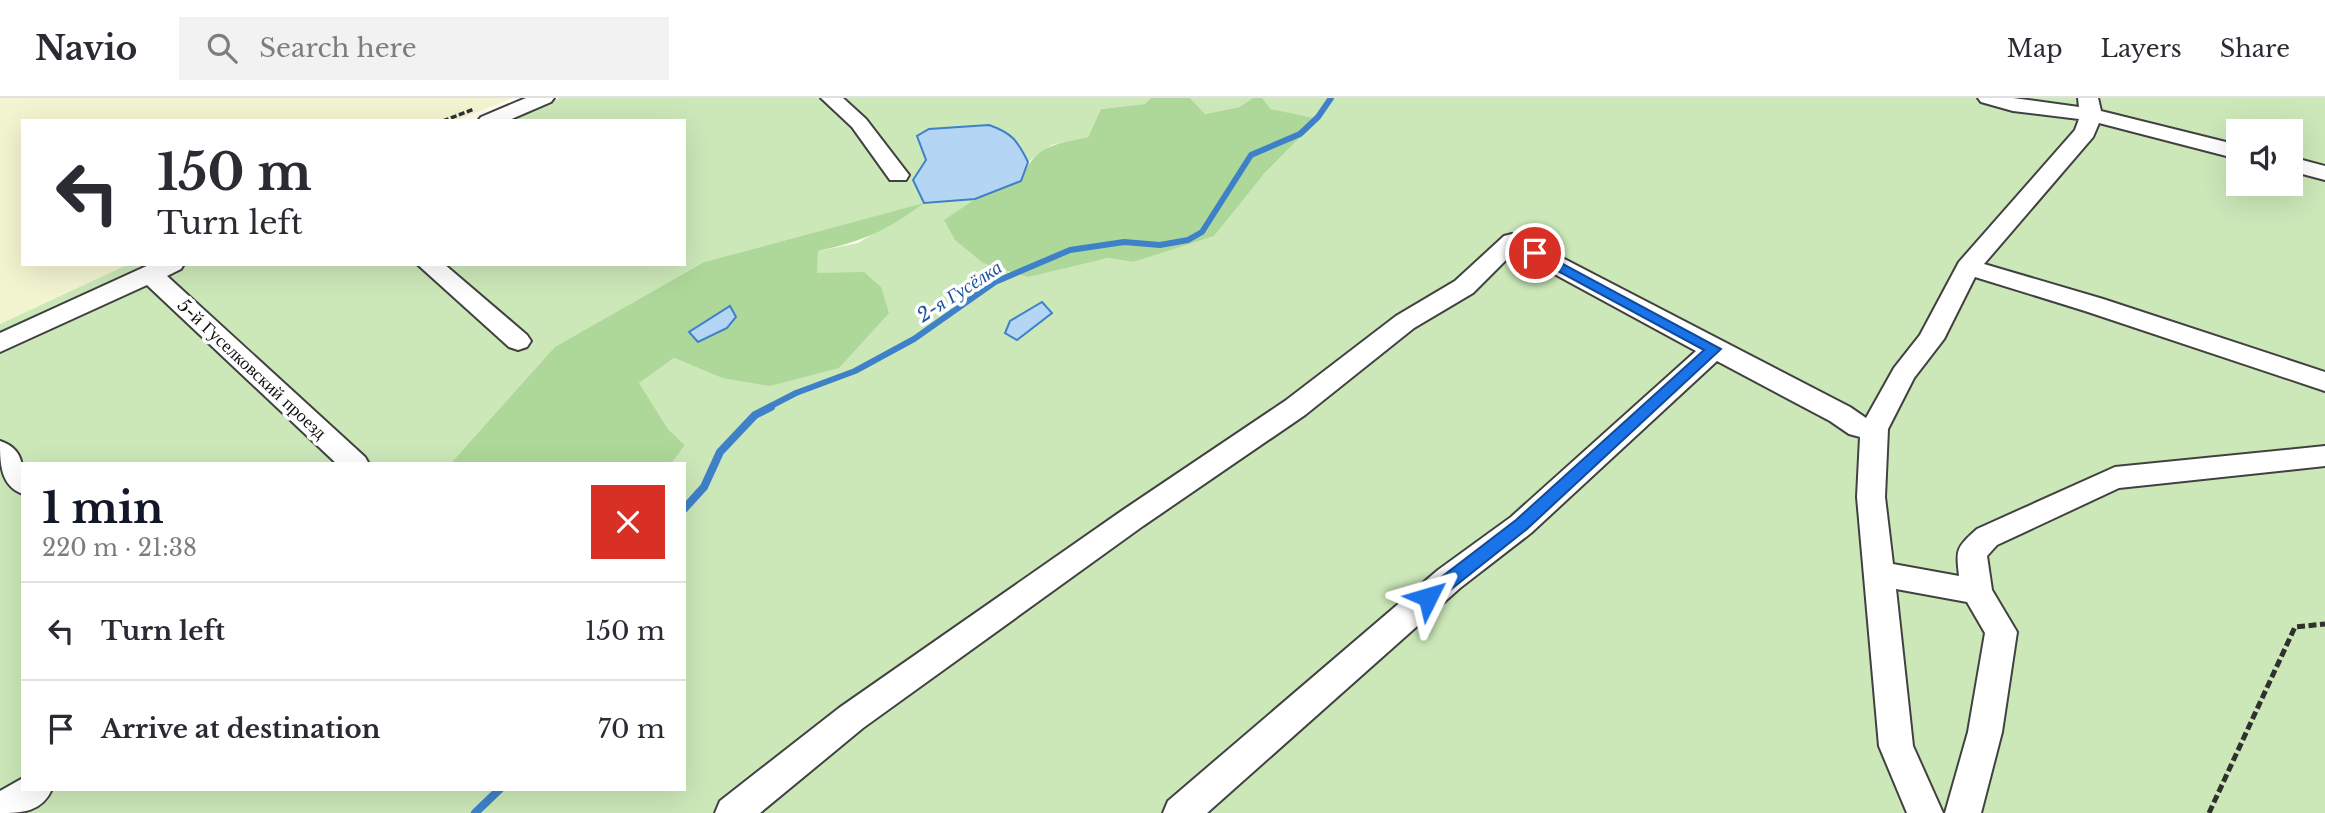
<!DOCTYPE html>
<meta charset="utf-8">
<style>
body{margin:0;font-family:"Libre Baskerville",serif;background:#f2f2f3;color:#2b2b33;height:100vh;display:flex;flex-direction:column;font-size:26px;white-space:nowrap}
*{box-sizing:border-box;margin:0}
p{font-size:23px;color:#7c7c81}
.icon{flex:none;width:38px;height:38px;fill:none;stroke:currentColor;stroke-width:2;stroke-linecap:round;stroke-linejoin:round}
.map{position:relative;flex:1;overflow:hidden}
.sheet{position:absolute;left:21px;top:364px;width:665px;height:329px;display:flex;flex-direction:column;background:#fff;border-radius:0px;box-shadow:0 7px 28px #0002}
.sheet>*{flex:none}
.hud{position:absolute;left:21px;top:21px;width:665px;height:147px;border-radius:0px;box-shadow:0 7px 28px #0002;background:#fff;color:#2b2b33;overflow:hidden}
.fabs{position:absolute;left:2226px;top:21px;display:grid;gap:14px}
.fabs a{display:grid;place-items:center;width:77px;height:77px;border-radius:0px;background:#fff;box-shadow:0 7px 28px #0002;font-size:35px}
.pin{position:absolute;display:grid;place-items:center;width:60px;height:60px;color:#fff;margin:-30px;border:4px solid #fff;border-radius:50%;box-shadow:0 2px 7px #0007}
.me{position:absolute;width:77px;margin:-38px;rotate:50deg;stroke-linejoin:round;filter:drop-shadow(0 0 5px #0008)}
.turn{display:flex;align-items:center;gap:24px;height:147px;padding:0 21px;font-size:32px}
.turn .icon{width:91px;height:91px;stroke-width:2.5}
.turn b{display:block;font-size:49px;line-height:60px}
.round{display:grid;place-items:center;flex:none;width:74px;height:74px;border-radius:0px;background:#f2f2f3}
.headline{display:flex;align-items:center;justify-content:space-between;height:119px;padding:0 21px}
h1{font-size:42px;font-weight:700;line-height:52px;color:#111827}
ul{padding:0;list-style:none}
li{display:flex;align-items:center;gap:21px;height:98px;padding:0 21px;border-top:2px solid #e1e1e2}
li div{flex:1}
li b{display:block;font-size:26px}
li em{font-style:normal}
header{display:flex;align-items:center;gap:42px;box-sizing:border-box;height:98px;padding:0 35px;background:#fff;border-bottom:2px solid #e1e1e2}
header strong{font-size:33px}
nav{display:flex;gap:38px;margin-inline-start:auto;font-size:24px}
.search{width:490px;height:63px;background:#f2f2f3;display:flex;align-items:center;gap:18px;box-sizing:border-box;padding:0 24px;border-radius:0px;color:#7c7c81;font-size:26px}
.map>svg:first-child{display:block}
.farmland{fill:#f3f4d0}
.green{fill:#cce8b9;fill-rule:evenodd}
.forest{fill:#aed899}
.water{fill:#b5d5f4;stroke:#3e81c9;stroke-width:2}
.lines{fill:none;stroke-linecap:round;stroke-linejoin:round}
.stream-far1{stroke:#3e81c9;stroke-width:6}
.stream{stroke:#3e81c9;stroke-width:8}
.minor-casing{stroke:#414141;stroke-width:4}
.path-far1{stroke:#303030;stroke-width:3.5;stroke-dasharray:6 2.5;stroke-linecap:butt}
.path{stroke:#303030;stroke-width:5;stroke-dasharray:8 3.5;stroke-linecap:butt}
.minor{fill:#fff;fill-rule:evenodd}
.route{fill:#1a73e8;stroke:#114b97;stroke-width:2}
.labels{text-anchor:middle;stroke-width:7;stroke-linejoin:round;paint-order:stroke}
.street-label{font-size:18px;fill:#0e0e0e;stroke:#fff}
.water-label{font-size:19px;font-style:italic;fill:#1a549c;stroke:#fff}
</style>
<header>
<strong>Navio</strong>
<div class="search"><svg class="icon" aria-label="search" viewBox="0 0 24 24"><circle cx="10" cy="10" r="6"/><path d="M15 15l6 6"/></svg>Search here</div>
<nav><a>Map</a><a>Layers</a><a>Share</a></nav>
</header>
<div class="map">
<svg width="2325" height="715" viewBox="0 0 2325 715">
<rect width="100%" height="100%" fill="#fefdef"/>
<polygon class="farmland" points="0,0 513,0 454,23 23,23 23,166 129,166 0,226"/>
<g class="green">
<path d="M 560,0 L 1151,0 L 1146,6 L 1101,11 L 1088,39 L 1052,47 L 1028,64 L 1020,47 L 989,27 L 917,38 L 926,62 L 924,104 L 975,101 L 945,122 L 1074,167 L 1108,160 L 1133,164 L 1263,77 L 1317,22 L 1271,11 L 1262,0 L 2325,0 L 2325,715 L 0,715 L 0,249 L 179,166 L 684,166 L 684,23 L 502,23 ZM 2238,33 L 2291,33 L 2291,86 L 2238,86 ZM 922,106 L 858,145 L 818,153 L 816,175 L 858,246 L 839,270 L 722,280 L 674,260 L 638,285 L 668,331 L 685,347 L 671,366 L 684,366 L 684,691 L 23,691 L 23,366 L 450,366 L 556,249 L 704,164 ZM 1041,204 L 1052,216 L 1017,242 L 1005,235 L 1010,223 Z"/>
<polygon points="1190,0 1253,0 1239,9 1205,16"/>
<polygon points="129,166 163,166 0,241 0,226"/>
</g>
<g class="forest">
<path d="M 1151,0 L 1190,0 L 1205,16 L 1239,9 L 1253,0 L 1262,0 L 1271,11 L 1318,21 L 1263,77 L 1214,138 L 1133,164 L 1108,160 L 1028,179 L 983,165 L 955,142 L 944,122 L 975,101 L 1021,83 C 1033,48 1055,46 1088,39 L 1101,11 L 1145,6 Z"/>
<path d="M 924,105 C 886,133 864,143 818,153 L 817,175 L 864,174 L 881,189 L 889,215 L 839,270 L 770,288 L 722,280 L 674,260 L 639,285 L 668,331 L 685,347 L 671,366 L 450,366 L 555,249 L 704,164 Z"/>
</g>
<g class="water">
<path d="M 989,27 C 1012,35 1017,42 1028,64 L 1021,83 L 975,101 L 924,105 L 913,82 L 926,62 L 917,38 L 929,31 Z"/>
<polygon points="1042,204 1052,215 1017,242 1005,235 1010,223"/>
<polygon points="730,208 736,219 727,230 698,244 689,234"/>
</g>
<g class="lines">
<polyline class="stream-far1" points="767,310 796,295 855,273 914,241 995,184 1070,152 1124,144 1160,147 1188,142 1202,134 1251,57 1300,36 1318,19 1331,0"/>
<g class="stream">
<polyline points="684,411 704,389 720,354 755,317 771,309"/>
<polyline points="475,715 500,691"/>
</g>
<g class="minor-casing">
<g id="minor">
<polygon points="526,0 554,0 551,4 507,23 478,23 481,19"/>
<polygon points="821,0 843,0 866,21 909,77 906,82 890,82 852,29"/>
<path d="M 1978,0 L 2013,0 L 2079,9 L 2078,0 L 2098,0 L 2101,13 L 2238,47 L 2238,61 L 2099,25 L 2093,39 L 1984,166 L 2103,201 L 2325,274 L 2325,293 L 2085,213 L 1975,179 L 1944,241 L 1914,280 L 1888,331 L 1885,399 L 1893,466 L 1959,478 C 1956,451 1956,450 1977,431 L 2115,369 L 2325,348 L 2325,368 L 2119,390 L 1997,447 L 1987,458 L 1992,492 L 2017,534 L 2002,634 L 1981,715 L 1945,715 L 1968,634 L 1985,535 L 1967,504 L 1896,491 L 1913,648 L 1943,715 L 1907,715 L 1879,648 L 1857,399 L 1860,339 L 1849,336 L 1830,323 L 1717,263 L 1531,435 L 1460,490 L 1207,715 L 1163,715 L 1168,703 L 1438,472 L 1511,419 L 1696,253 L 1514,154 L 1473,195 L 1414,230 L 1305,317 L 1143,428 L 863,630 L 760,715 L 715,715 L 720,703 L 839,610 L 1123,412 L 1285,303 L 1396,218 L 1455,183 L 1504,138 L 1512,136 L 1520,138 L 1850,309 L 1866,320 L 1894,270 L 1920,237 L 1959,164 L 2075,32 L 2079,21 L 2013,13 L 1981,4 Z"/>
<polygon points="2291,59 2325,68 2325,82 2291,73"/>
<polygon points="151,166 184,166 181,171 167,178 365,359 369,366 337,366 147,187 0,254 0,235"/>
<polygon points="417,166 444,166 527,237 531,243 527,249 518,252 509,249"/>
<path d="M 0,343 C 26,351 23,373 23,396 C 0,388 0,364 0,343 Z"/>
<path d="M 23,680 L 23,691 L 52,691 C 42,714 22,715 0,715 L 0,693 Z"/>
</g>
</g>
<polyline class="path-far1" points="443,23 474,11"/>
<polyline class="path" points="2209,715 2295,529 2325,526"/>
<use href="#minor" class="minor"/>
</g>
<polygon class="route" points="1535,151 1721,251 1527,431 1435,504 1422,504 1420,499 1422,494 1516,422 1704,252 1530,158 1528,155"/>
<g class="labels">
<g class="street-label">
<text transform="translate(252 271) rotate(43)" y="6">5-й Гуселковский проезд</text>
</g>
<g class="water-label">
<text transform="translate(959 193) rotate(-33)" y="7">2-я Гусёлка</text>
</g>
</g>
</svg>
<div class="fabs">
<a><svg class="icon" aria-label="sound" viewBox="0 0 24 24"><path d="M4 9h4l5-4v14l-5-4H4zM17 9q2 3 0 6"/></svg></a>
</div>
<div class="pin" style="left:1535px;top:155px;background:#d93025"><svg class="icon" aria-label="arrive" viewBox="0 0 24 24"><path d="M6 21V4h12l-3 4 3 4H6"/></svg></div>
<svg class="me" style="left:1428px;top:499px" viewBox="-20 -20 40 40"><path d="M0-17L14 15 0 8-14 15z" fill="#1a73e8" stroke="#fff" stroke-width="4"/></svg>
<div class="hud">
<div class="turn"><svg class="icon" aria-label="left" viewBox="0 0 24 24"><path d="M17 20v-9H6M10 6l-5 5 5 5"/></svg><div><b>150 m</b>Turn left</div></div>
</div>
<section class="sheet">
<div class="headline"><div><h1>1 min</h1><p>220 m · 21:38</p></div><a class="round" style="background:#d93025;color:#fff"><svg class="icon" aria-label="close" viewBox="0 0 24 24"><path d="M6 6l12 12M18 6L6 18"/></svg></a></div>
<ul>
<li><svg class="icon" aria-label="left" viewBox="0 0 24 24"><path d="M17 20v-9H6M10 6l-5 5 5 5"/></svg><div><b>Turn left</b></div><em>150 m</em></li>
<li><svg class="icon" aria-label="arrive" viewBox="0 0 24 24"><path d="M6 21V4h12l-3 4 3 4H6"/></svg><div><b>Arrive at destination</b></div><em>70 m</em></li>
</ul>
</section>
</div>
